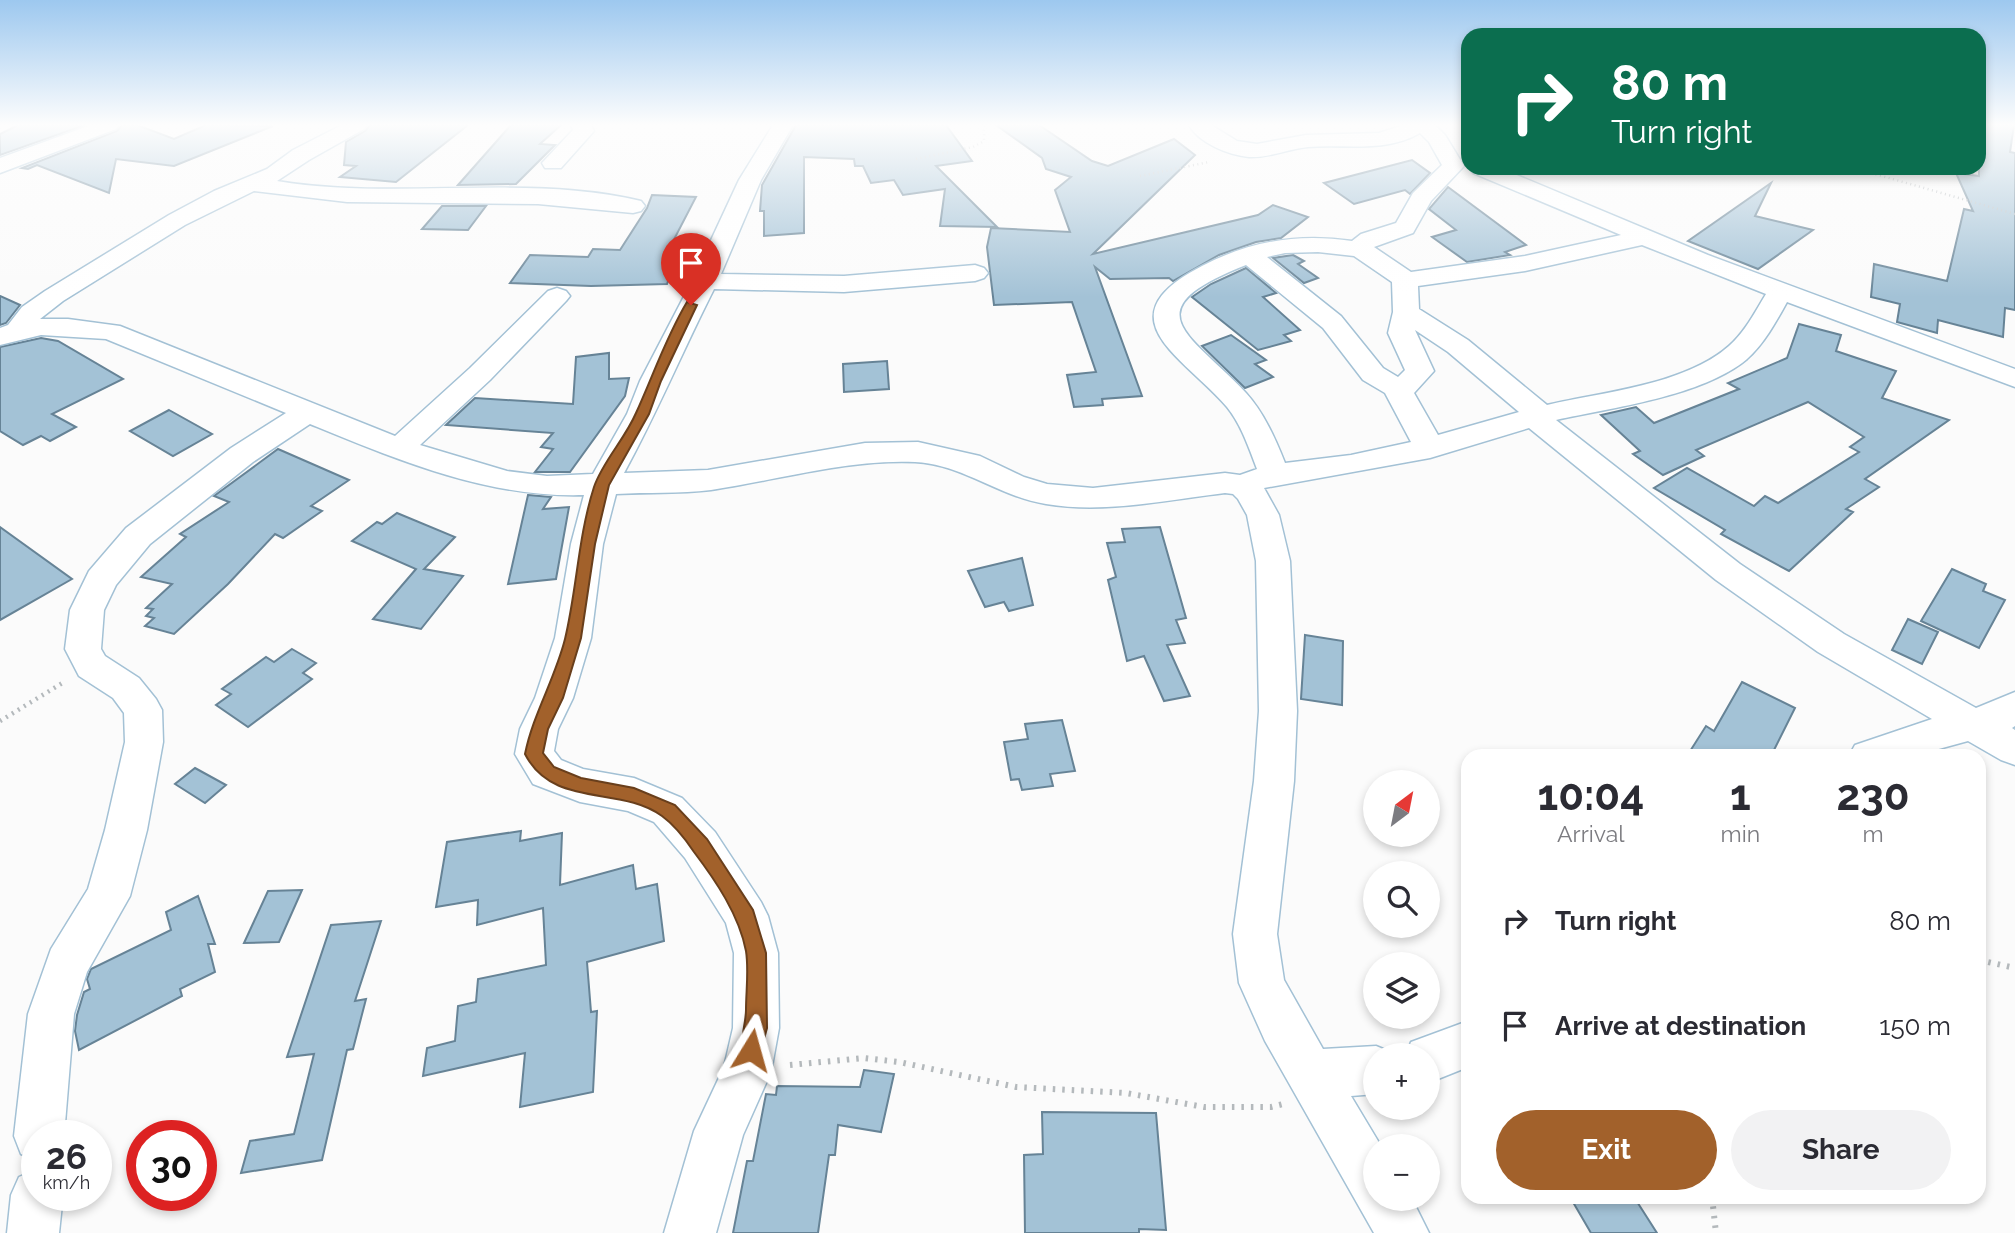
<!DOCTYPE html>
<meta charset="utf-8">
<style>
body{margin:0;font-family:Raleway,sans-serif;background:#f2f2f3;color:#2b2b33;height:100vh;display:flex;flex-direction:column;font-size:26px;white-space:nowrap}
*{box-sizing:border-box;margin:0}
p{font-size:23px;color:#7c7c81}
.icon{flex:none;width:38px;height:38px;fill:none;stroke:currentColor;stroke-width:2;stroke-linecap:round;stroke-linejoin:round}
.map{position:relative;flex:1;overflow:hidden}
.side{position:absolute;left:1461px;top:749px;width:525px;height:455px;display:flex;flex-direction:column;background:#fff;border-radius:21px;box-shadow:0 4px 10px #0003}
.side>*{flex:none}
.hud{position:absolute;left:1461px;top:28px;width:525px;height:147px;border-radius:21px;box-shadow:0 4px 10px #0003;background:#0b6e4f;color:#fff;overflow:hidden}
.needle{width:46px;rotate:32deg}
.tools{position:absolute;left:1363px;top:770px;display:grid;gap:14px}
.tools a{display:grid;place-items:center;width:77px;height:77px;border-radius:50%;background:#fff;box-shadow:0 4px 10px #0003;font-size:35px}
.speed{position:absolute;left:21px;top:1120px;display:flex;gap:14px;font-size:35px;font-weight:700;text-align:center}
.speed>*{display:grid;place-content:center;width:91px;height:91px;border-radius:50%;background:#fff;box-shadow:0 4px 10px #0003;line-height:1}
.speed small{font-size:18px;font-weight:400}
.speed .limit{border:10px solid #d22;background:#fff;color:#111}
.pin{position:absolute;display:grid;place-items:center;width:60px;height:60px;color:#fff;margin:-72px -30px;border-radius:50% 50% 50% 0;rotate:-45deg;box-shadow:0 0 7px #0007}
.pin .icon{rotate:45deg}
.me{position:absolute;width:77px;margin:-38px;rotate:8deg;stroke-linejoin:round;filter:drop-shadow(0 0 5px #0008)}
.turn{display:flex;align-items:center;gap:24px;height:147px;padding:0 35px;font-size:32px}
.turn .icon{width:91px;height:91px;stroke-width:2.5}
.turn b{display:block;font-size:49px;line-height:60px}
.eta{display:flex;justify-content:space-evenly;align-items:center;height:119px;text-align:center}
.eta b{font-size:42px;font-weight:700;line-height:49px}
.action{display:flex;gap:14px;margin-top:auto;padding:14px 35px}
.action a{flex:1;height:80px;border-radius:42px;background:#a2612b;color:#fff;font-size:28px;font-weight:700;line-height:80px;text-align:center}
.action a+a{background:#f2f2f3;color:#2b2b33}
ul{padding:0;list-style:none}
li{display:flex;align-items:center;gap:21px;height:105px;padding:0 35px}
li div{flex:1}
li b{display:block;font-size:26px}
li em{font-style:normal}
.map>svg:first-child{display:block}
.building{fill:#a3c2d6;stroke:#668396;stroke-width:2}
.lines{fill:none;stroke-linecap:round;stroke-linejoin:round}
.minor-casing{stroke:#a3c1d5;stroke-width:3}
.path-far2{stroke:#b4b9bc;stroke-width:2.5;stroke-dasharray:1 3.5;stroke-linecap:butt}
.path-far1{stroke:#b4b9bc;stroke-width:4.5;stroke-dasharray:2 5;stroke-linecap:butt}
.path{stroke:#b4b9bc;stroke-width:6;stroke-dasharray:2.5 7;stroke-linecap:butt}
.minor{fill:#fff;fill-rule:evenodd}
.route{fill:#a2612b;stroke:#693f1c;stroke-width:2}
</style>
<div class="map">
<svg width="2015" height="1233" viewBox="0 0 2015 1233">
<rect width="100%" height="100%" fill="#fbfbfb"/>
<g class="building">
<polygon points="18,125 85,125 0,155 0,134"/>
<polygon points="122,125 137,125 174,139 206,125 273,126 174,166 116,159 109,193 37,165 28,169 22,168 117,131"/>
<polygon points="370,125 369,125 468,125 396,182 340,177 356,166 344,165 346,142 365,131"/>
<polygon points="511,125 561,125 540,144 555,145 516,184 458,185"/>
<polygon points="796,125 946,125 972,161 936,166 997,227 940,226 945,189 903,195 894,180 871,183 863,166 855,166 854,159 804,157 804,233 764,236 764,211 760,211 762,185"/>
<polygon points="996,125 1039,125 1092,161 1108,166 1174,139 1195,155 1093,254 1258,215 1273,205 1308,217 1281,238 1256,242 1219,255 1173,281 1169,278 1110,279 1095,267 1142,396 1102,399 1103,405 1074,407 1067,375 1096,372 1072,302 994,305 987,247 991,228 1070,232 1055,190 1071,177 1046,169 1042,158"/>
<polygon points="1979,125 2014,125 2010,152 2015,153 2015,310 2005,308 2003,337 1938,320 1937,333 1897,322 1900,304 1871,297 1874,264 1947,281 1964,209 1973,211 1956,173 1979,176"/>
<polygon points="1412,160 1430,173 1410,194 1405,190 1354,204 1324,183"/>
<polygon points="1771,183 1755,216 1813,230 1758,269 1688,241"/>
<polygon points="1448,187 1526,245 1505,252 1510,255 1467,262 1432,237 1456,230 1429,209"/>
<polygon points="652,195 696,197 669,249 679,249 667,284 591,286 510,283 530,255 588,257 593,249 620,250 647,208"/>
<polygon points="442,206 486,206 468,230 422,229"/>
<polygon points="1293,255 1304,261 1298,264 1318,278 1304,283 1273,258"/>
<polygon points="1246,268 1276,293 1263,297 1300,330 1284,335 1291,341 1258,350 1192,297 1211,284"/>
<polygon points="0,296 20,305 6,323 0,325"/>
<polygon points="1799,324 1841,335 1836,351 1896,371 1882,398 1949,420 1865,479 1879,487 1846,509 1853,512 1789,571 1721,534 1725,530 1654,488 1687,468 1754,506 1765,496 1778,503 1859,452 1850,447 1864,437 1808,402 1696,450 1704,456 1663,475 1633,454 1640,451 1601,415 1636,407 1654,423 1739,389 1728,383 1787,358"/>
<polygon points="1231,335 1266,360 1255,364 1273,377 1245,388 1202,346"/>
<polygon points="41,338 58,341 123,379 52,414 76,427 50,441 41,436 23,445 0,431 0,347"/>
<polygon points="609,353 609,379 629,378 625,396 570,472 535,472 553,449 541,447 553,433 446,425 475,398 573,404 576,357"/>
<polygon points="887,361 889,389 844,392 843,364"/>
<polygon points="169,410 212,434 173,456 130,431"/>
<polygon points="278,449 349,480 311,506 322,511 283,538 275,534 228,584 174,634 145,626 154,618 146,616 153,609 146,608 172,584 141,577 186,537 180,534 229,502 214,496"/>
<polygon points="528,495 551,497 543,509 569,507 556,579 508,584"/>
<polygon points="397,513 455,537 424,569 463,576 421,629 373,619 416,569 352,541 377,522 382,524"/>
<polygon points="0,527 72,579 0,620"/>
<polygon points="1160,527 1186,618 1176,620 1185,643 1167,645 1190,696 1164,701 1144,656 1127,661 1108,580 1116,577 1107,543 1125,542 1122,529"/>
<polygon points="1022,558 1033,605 1009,611 1004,602 985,607 968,571"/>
<polygon points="1952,569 1986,584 1983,591 2005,600 1979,648 1921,621"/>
<polygon points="1908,619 1938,632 1922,664 1892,650"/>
<polygon points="1305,635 1343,641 1342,705 1301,699"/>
<polygon points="292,649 316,663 303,673 312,679 248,727 216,705 231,694 222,689 266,657 274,662"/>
<polygon points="1742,682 1795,708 1771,756 1687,756 1706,726 1714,731"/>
<polygon points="1062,720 1075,771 1050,774 1053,786 1022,790 1019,779 1011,780 1004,742 1028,739 1025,724"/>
<polygon points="195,768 226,785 205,803 175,784"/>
<polygon points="521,831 520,841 562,833 560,885 633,865 636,889 657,884 664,941 587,962 591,1012 597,1011 593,1092 520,1107 525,1053 423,1076 427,1048 455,1041 458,1006 476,1002 478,979 546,965 543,908 477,925 478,900 436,907 447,842"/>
<polygon points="302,890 279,942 244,943 268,891"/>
<polygon points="198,896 215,944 208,944 215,972 180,989 182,996 79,1050 75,1031 77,1015 84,992 90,989 87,979 91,969 171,930 166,912"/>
<polygon points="381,921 355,1001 366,999 353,1049 347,1050 322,1160 241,1173 250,1141 294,1134 314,1054 287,1057 331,925"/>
<polygon points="864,1070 894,1074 881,1132 838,1125 835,1155 829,1155 818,1233 733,1233 747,1161 753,1161 766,1094 776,1095 777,1086 860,1087"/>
<polygon points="1042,1112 1156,1113 1166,1230 1139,1229 1139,1233 1025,1233 1024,1155 1043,1154"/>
<polygon points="1570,1197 1634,1197 1657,1233 1591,1233"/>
</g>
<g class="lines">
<g class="minor-casing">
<g id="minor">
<polygon points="91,125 119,125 116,129 0,173 0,158"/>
<path d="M 342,125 L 367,125 L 364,129 L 309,160 L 277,181 C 395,201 527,173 641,201 L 645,206 L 641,211 L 633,213 L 538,204 L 347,202 L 254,191 L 185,225 L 63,301 L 40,319 L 68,319 L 120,326 L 395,436 L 470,368 L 548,291 L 557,288 L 566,291 L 570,296 L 566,301 L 490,380 L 420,445 L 507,471 L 547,476 L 593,474 L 627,414 L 640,381 L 692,281 L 739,180 L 773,125 L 793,125 L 761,180 L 721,274 L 844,276 L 975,265 L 984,268 L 988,273 L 984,278 L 975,281 L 844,292 L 714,289 C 683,350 657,413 624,473 L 708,470 L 865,443 L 918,442 L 980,456 L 1024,477 L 1047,484 L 1093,488 L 1225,473 L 1240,475 L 1257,469 C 1249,448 1241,424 1227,407 C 1183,356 1101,318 1202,266 C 1250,241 1298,233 1352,241 L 1361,234 L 1396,223 L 1413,193 L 1442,165 L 1429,142 L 1420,133 C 1386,153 1345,144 1308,147 C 1288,149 1269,158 1249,157 C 1228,155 1199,143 1189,125 L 1211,125 L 1237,141 L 1257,144 L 1306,135 L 1379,133 L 1404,125 L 1435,125 L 1445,135 L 1464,166 L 1431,201 L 1413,233 L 1374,247 L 1411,272 L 1525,256 L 1621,235 L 1473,173 L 1470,168 L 1500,168 L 1708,255 L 2015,369 L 2015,387 L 1787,302 C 1776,322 1764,344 1747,359 C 1703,396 1611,408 1556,420 L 1740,564 L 1844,634 L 1976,708 L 2015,692 L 2015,726 L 2012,728 L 2015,730 L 2015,765 L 2001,760 L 1968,741 L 1913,756 L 1849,756 L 1855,745 L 1932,719 L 1818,652 L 1716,580 L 1529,428 L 1430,458 L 1264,488 L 1279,515 L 1290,561 L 1297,711 L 1294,781 L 1277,934 L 1284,980 L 1323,1049 L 1376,1046 L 1393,1053 L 1394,1055 L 1376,1055 L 1376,1094 L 1351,1096 L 1381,1146 L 1376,1146 L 1376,1199 L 1412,1199 L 1429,1233 L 1374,1233 L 1265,1041 L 1239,983 L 1233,934 L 1254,781 L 1259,711 L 1256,561 L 1247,515 L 1238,499 L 1233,494 L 1225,493 C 1166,500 1104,514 1046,504 C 1000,497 962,464 915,462 C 846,459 779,480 711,490 C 680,494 647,492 616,494 L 603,544 L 591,638 L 573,698 L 558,729 L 554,751 L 561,760 L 583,769 L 634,778 L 682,798 L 715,832 L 761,902 L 768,916 L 778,953 L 779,1028 L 771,1072 L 743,1135 L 716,1233 L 664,1233 L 694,1131 L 724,1067 L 733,1028 L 734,953 L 726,923 L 685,858 L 654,822 L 628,811 L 580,802 L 533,784 L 515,754 L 520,729 L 535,698 L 555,638 L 571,544 L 584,495 C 488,498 398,460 310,424 L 253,462 L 150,544 L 116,585 L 104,610 L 101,649 L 105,656 L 139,678 L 156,699 L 162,710 L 163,742 L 147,830 L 130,896 L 87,972 L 74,1014 L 64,1136 L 37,1136 L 37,1160 L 21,1154 L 14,1136 L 28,1014 L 51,949 L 88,889 L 105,830 L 125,742 L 124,713 L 113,698 L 79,676 L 65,649 L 70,610 L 89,571 L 126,528 L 231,448 L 286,413 L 106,339 L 41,335 L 0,345 L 0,328 L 8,325 L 22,307 L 45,291 L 169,215 L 214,191 L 267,169 L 293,150 ZM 1642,245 L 1766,294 C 1755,312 1745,332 1729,346 C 1685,385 1602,392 1547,405 L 1468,340 L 1419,309 L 1418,286 L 1525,271 ZM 1318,252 L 1354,256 L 1392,282 L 1393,312 L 1388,333 L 1405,370 L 1398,377 L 1383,368 L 1341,316 L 1267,257 L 1285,253 ZM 1246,265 L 1323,328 L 1363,380 L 1385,393 L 1411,442 L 1351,455 L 1285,463 C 1275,438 1264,413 1246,393 C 1191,334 1129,311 1246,265 ZM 1415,330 L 1448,352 L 1519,412 L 1438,435 L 1414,393 L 1434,371 Z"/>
<polygon points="571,125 591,125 594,131 561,168 545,168 542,163 573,130"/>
<polygon points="1468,1021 1468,1067 1428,1083 1428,1055 1406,1055 1411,1042"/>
<polygon points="37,1169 37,1195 63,1195 59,1233 7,1233 11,1195 19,1177"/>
</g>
</g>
<g class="path-far2">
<polyline points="916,159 973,147 984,141 984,125"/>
<polyline points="1854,168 2015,214"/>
<polyline points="1140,176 1209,162"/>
</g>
<polyline class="path-far1" points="0,721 64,682"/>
<g class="path">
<polyline points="1979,960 2015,968"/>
<polyline points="790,1065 864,1058 899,1062 1016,1087 1126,1093 1204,1107 1271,1107 1283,1104"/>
<polyline points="1712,1197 1716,1233"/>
</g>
<use href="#minor" class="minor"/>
</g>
<linearGradient id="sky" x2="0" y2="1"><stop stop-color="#9dc8ef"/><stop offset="0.42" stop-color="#fdfdfd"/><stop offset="1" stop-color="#fdfdfd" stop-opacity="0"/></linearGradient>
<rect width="2015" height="297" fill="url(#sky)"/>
<path class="route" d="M 687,302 L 697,305 L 661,381 L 649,414 L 609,485 L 595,544 L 581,638 L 563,698 L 548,729 L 543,753 L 554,767 L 581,778 L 634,788 L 675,805 L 707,839 L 753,910 L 766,953 L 767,1028 L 759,1057 L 751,1061 L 744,1057 C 738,1044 746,1025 746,1010 C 746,991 749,970 746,951 C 739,915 716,881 694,852 C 686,840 673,824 662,816 C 620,785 553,809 525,754 C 533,714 555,679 565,639 C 577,589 578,537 594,487 C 603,461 625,439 636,413 C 653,376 666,337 687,302 Z"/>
</svg>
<div class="tools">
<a><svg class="needle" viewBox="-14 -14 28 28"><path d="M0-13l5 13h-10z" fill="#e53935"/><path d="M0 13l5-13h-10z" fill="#7c7c81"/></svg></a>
<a><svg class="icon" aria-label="search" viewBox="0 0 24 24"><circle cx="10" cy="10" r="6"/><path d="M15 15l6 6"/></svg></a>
<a><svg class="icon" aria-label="layers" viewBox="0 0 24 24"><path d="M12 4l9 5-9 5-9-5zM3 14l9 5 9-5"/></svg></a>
<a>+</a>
<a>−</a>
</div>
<div class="speed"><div>26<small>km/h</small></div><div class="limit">30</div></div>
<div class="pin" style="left:691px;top:305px;background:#d93025"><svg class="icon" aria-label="arrive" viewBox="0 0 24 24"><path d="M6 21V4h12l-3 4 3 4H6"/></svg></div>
<svg class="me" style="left:751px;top:1050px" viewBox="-20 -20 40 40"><path d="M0-17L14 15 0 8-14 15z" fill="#a2612b" stroke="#fff" stroke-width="4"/></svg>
<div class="hud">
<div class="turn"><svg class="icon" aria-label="right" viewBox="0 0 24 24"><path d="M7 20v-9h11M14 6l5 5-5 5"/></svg><div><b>80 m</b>Turn right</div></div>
</div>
<section class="side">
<div class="eta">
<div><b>10:04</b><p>Arrival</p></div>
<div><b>1</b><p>min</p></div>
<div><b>230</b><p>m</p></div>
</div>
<ul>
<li><svg class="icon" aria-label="right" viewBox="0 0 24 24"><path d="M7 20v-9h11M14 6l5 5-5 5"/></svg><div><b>Turn right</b></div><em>80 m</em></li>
<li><svg class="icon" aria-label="arrive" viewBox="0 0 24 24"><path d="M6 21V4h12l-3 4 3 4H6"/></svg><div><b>Arrive at destination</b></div><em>150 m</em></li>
</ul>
<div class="action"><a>Exit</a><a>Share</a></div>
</section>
</div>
